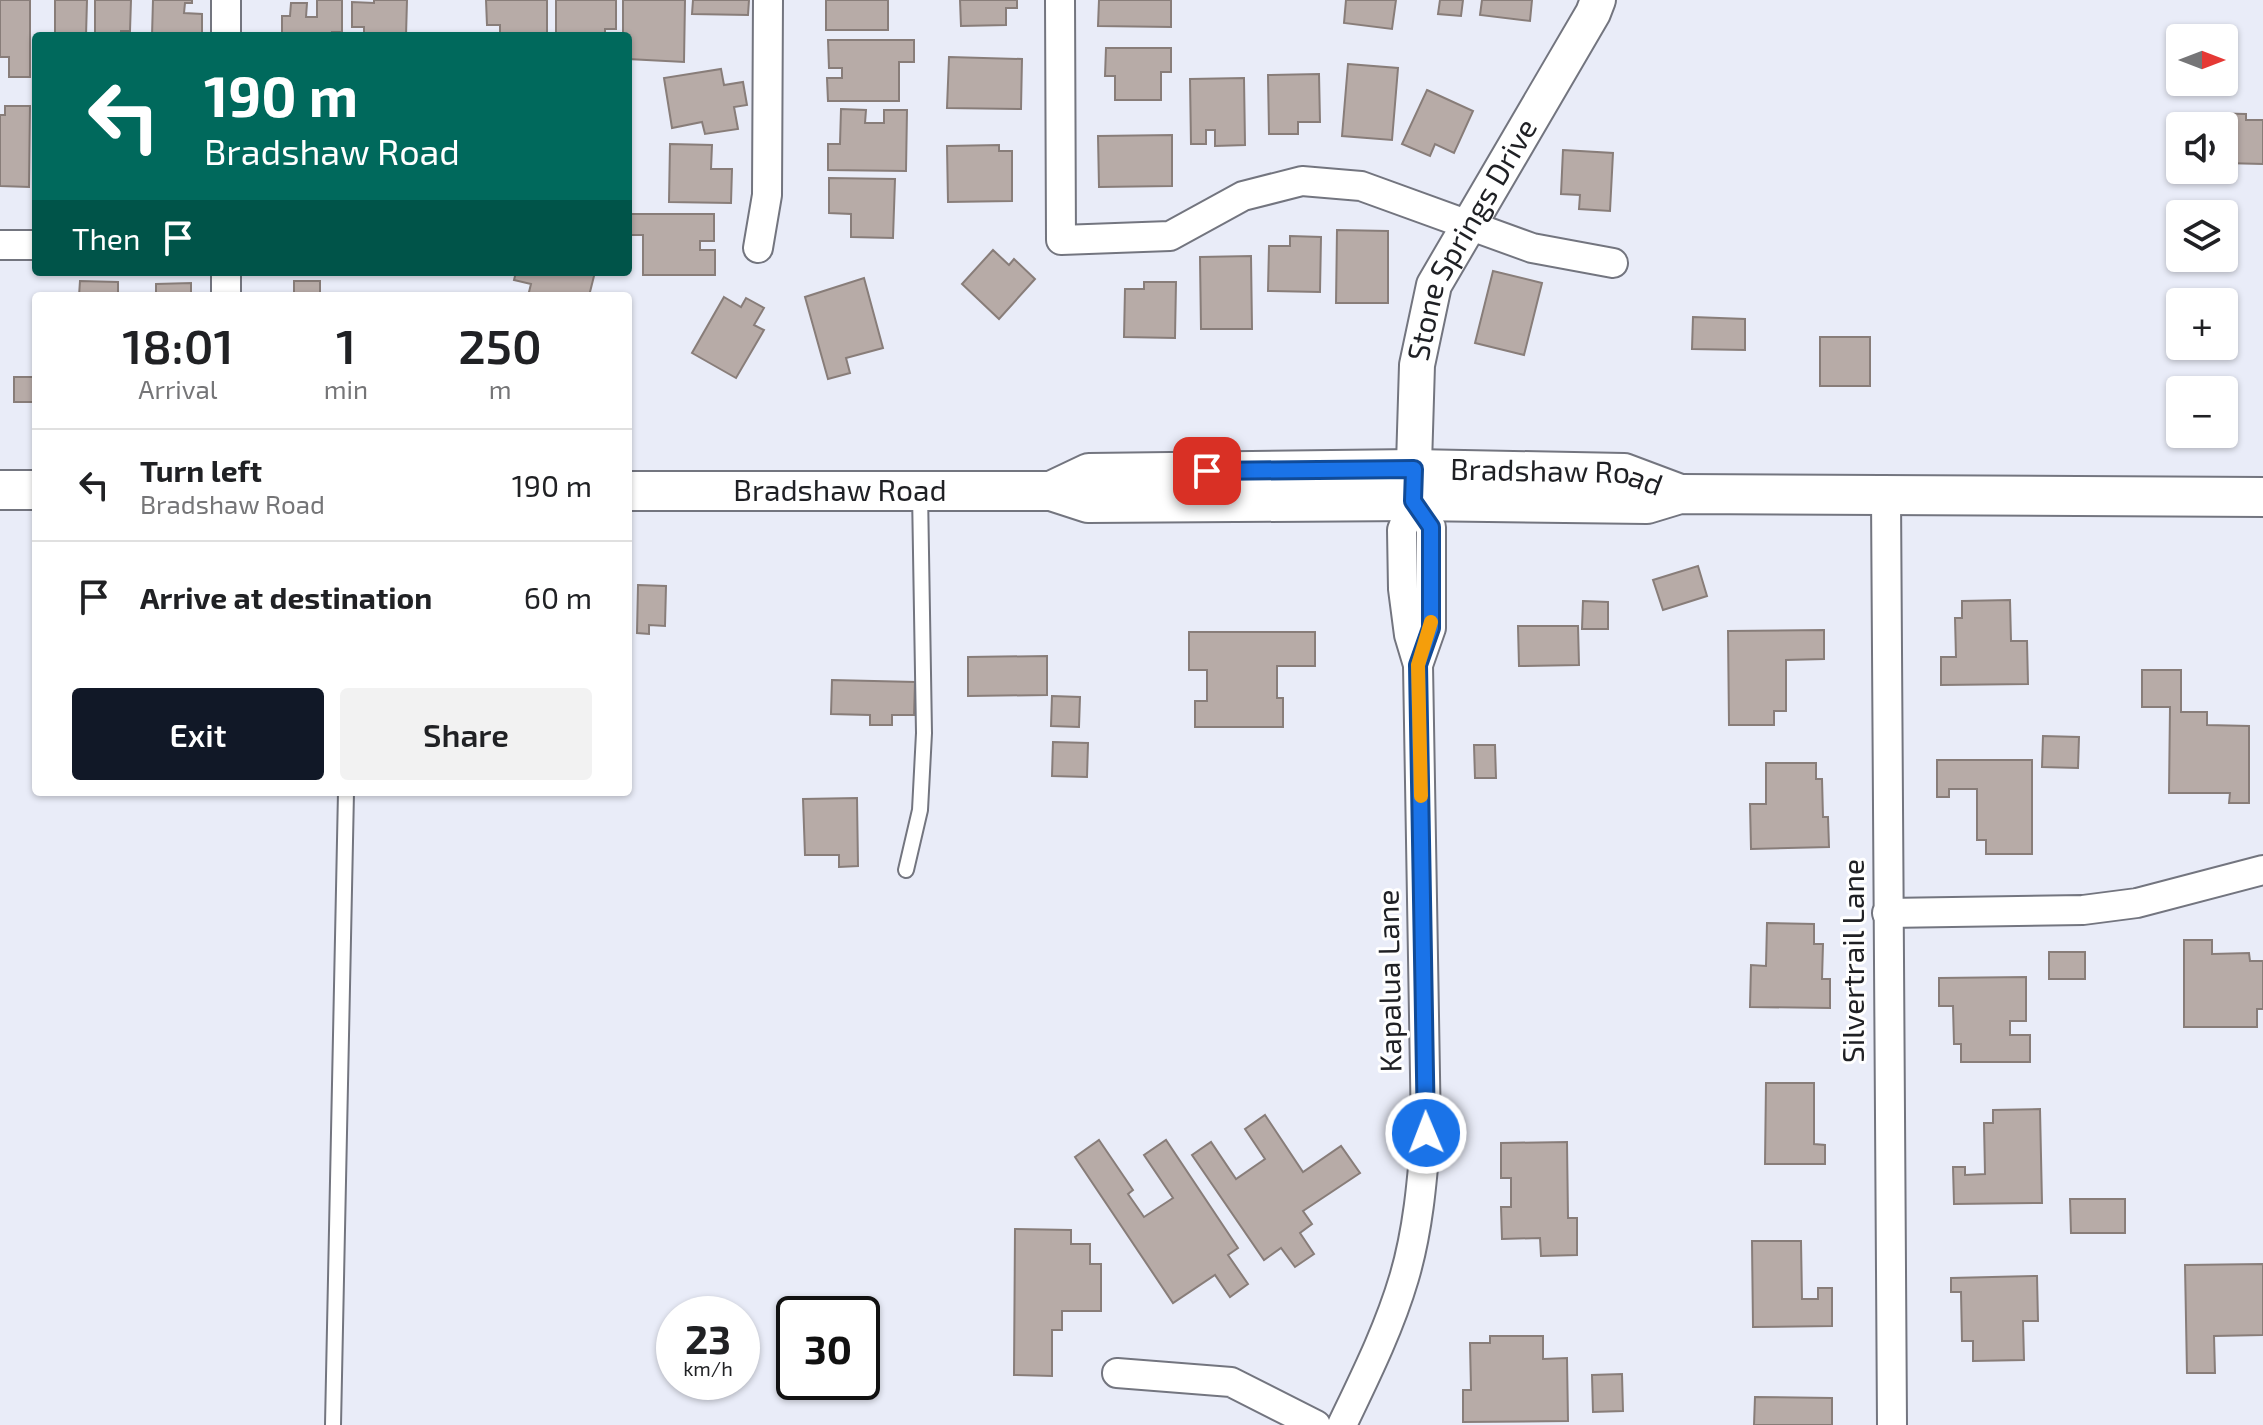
<!DOCTYPE html>
<meta charset="utf-8">
<style>
body{margin:0;font-family:"Exo 2",sans-serif;background:#f2f2f2;color:#202124;height:100vh;display:flex;flex-direction:column;font-size:30px;white-space:nowrap}
*{box-sizing:border-box;margin:0}
p{font-size:26px;color:#757577}
.icon{flex:none;width:44px;height:44px;fill:none;stroke:currentColor;stroke-width:2;stroke-linecap:round;stroke-linejoin:round}
.map{position:relative;flex:1;overflow:hidden}
.panel{position:absolute;left:32px;top:292px;width:600px;height:504px;display:flex;flex-direction:column;background:#fff;border-radius:8px;box-shadow:0 2px 6px #0004}
.panel>*{flex:none}
.top-card{position:absolute;left:32px;top:32px;width:600px;height:244px;border-radius:8px;box-shadow:0 2px 6px #0004;background:#00695c;color:#fff;overflow:hidden}
.needle{width:52px;rotate:90deg}
.controls{position:absolute;left:2166px;top:24px;display:grid;gap:16px}
.controls a{display:grid;place-items:center;width:72px;height:72px;border-radius:8px;background:#fff;box-shadow:0 2px 6px #0004;font-size:40px}
.speed{position:absolute;left:656px;top:1296px;display:flex;gap:16px;font-size:40px;font-weight:700;text-align:center}
.speed>*{display:grid;place-content:center;width:104px;height:104px;border-radius:50%;background:#fff;box-shadow:0 2px 6px #0004;line-height:1}
.speed small{font-size:20px;font-weight:400}
.speed .limit{border:4px solid #111;border-radius:12px;background:#fff;color:#111}
.pin{position:absolute;display:grid;place-items:center;width:68px;height:68px;color:#fff;margin:-34px;border-radius:16px;box-shadow:0 4px 12px #0006}
.me{position:absolute;width:88px;margin:-44px;rotate:359deg;stroke-linejoin:round;filter:drop-shadow(0 0 6px #0008)}
.turn{display:flex;align-items:center;gap:28px;height:168px;padding:0 40px;font-size:36px}
.turn .icon{width:104px;height:104px;stroke-width:2.5}
.turn b{display:block;font-size:56px;line-height:68px}
.then{display:flex;align-items:center;height:76px;padding:0 40px;background:#0003;gap:16px;font-size:30px}
.eta{display:flex;justify-content:space-evenly;align-items:center;height:136px;text-align:center}
.eta b{font-size:48px;font-weight:600;line-height:56px}
.cta{display:flex;gap:16px;margin-top:auto;padding:16px 40px}
.cta a{flex:1;height:92px;border-radius:8px;background:#111827;color:#fff;font-size:32px;font-weight:600;line-height:92px;text-align:center}
.cta a+a{background:#f2f2f2;color:#202124}
ul{padding:0;list-style:none}
li{display:flex;align-items:center;gap:24px;height:112px;padding:0 40px;border-top:2px solid #e0e0e0}
li div{flex:1}
li b{display:block;font-size:30px}
li em{font-style:normal}
.map>svg:first-child{display:block}
.building{fill:#b7aba7;stroke:#887d79;stroke-width:2}
.lines{fill:none;stroke-linecap:round;stroke-linejoin:round}
.service-casing{stroke:#73757f;stroke-width:18}
.minor-casing{stroke:#73757f;stroke-width:32}
.tertiary-casing{stroke:#73757f;stroke-width:38}
.secondary-casing{stroke:#73757f;stroke-width:42}
.service{stroke:#fff;stroke-width:14}
.minor{stroke:#fff;stroke-width:28}
.tertiary{stroke:#fff;stroke-width:34}
.secondary{stroke:#fff;stroke-width:38}
.route-casing{stroke:#114b97;stroke-width:20}
.route{stroke:#1a73e8;stroke-width:14}
.slow{stroke:#f59e0b;stroke-width:14}
.labels{text-anchor:middle;stroke-width:6;stroke-linejoin:round;paint-order:stroke}
.street-label{font-size:30px;fill:#1f2024;stroke:#fff}
</style>
<div class="map">
<svg width="2263" height="1425" viewBox="0 0 2263 1425">
<rect width="100%" height="100%" fill="#e9ecf8"/>
<g class="building">
<polygon points="0,0 30,0 30,77 9,77 9,57 0,57"/>
<polygon points="55,0 87,0 86,36 55,36"/>
<polygon points="95,0 131,0 130,31 121,31 121,36 95,36"/>
<polygon points="153,0 192,0 192,3 185,3 184,13 202,14 202,36 152,36"/>
<polygon points="317,0 342,0 342,32 332,32 332,36 282,36 282,16 290,16 291,3 307,3 306,17 317,17"/>
<polygon points="374,0 407,0 406,36 364,36 364,27 352,27 352,2 374,3"/>
<polygon points="486,0 547,0 547,36 500,36 500,25 487,25"/>
<polygon points="556,0 616,0 616,29 605,29 605,36 556,36"/>
<polygon points="623,0 685,0 684,62 628,59 628,36 623,36"/>
<polygon points="693,0 749,0 748,15 692,14"/>
<rect x="826" y="0" width="62" height="30"/>
<polygon points="960,0 1017,0 1017,8 1006,8 1006,25 961,26"/>
<polygon points="1099,0 1171,0 1171,27 1098,26"/>
<polygon points="1346,0 1396,0 1392,29 1344,23"/>
<polygon points="1440,0 1463,0 1461,16 1438,14"/>
<polygon points="1482,0 1532,0 1530,21 1480,15"/>
<polygon points="828,40 914,40 914,62 899,62 899,101 828,101 827,78 842,78 842,68 829,68"/>
<polygon points="1106,48 1171,48 1171,72 1161,72 1161,100 1115,100 1115,76 1105,76"/>
<polygon points="949,57 1022,59 1021,109 947,108"/>
<polygon points="1348,64 1398,68 1392,140 1342,136"/>
<polygon points="721,69 724,85 743,82 747,105 734,107 738,129 705,134 702,122 672,128 664,78"/>
<polygon points="1319,74 1320,122 1298,122 1298,134 1269,134 1268,75"/>
<polygon points="1244,78 1245,145 1215,146 1215,130 1206,130 1206,144 1191,144 1190,79"/>
<polygon points="1427,90 1473,111 1454,153 1435,144 1430,156 1402,144"/>
<polygon points="5,106 30,106 29,187 0,186 0,115 5,115"/>
<polygon points="841,109 866,110 865,123 884,123 884,110 907,110 906,171 828,170 828,144 840,144"/>
<polygon points="2200,113 2246,114 2246,120 2263,120 2263,164 2224,163 2224,126 2200,126"/>
<polygon points="1172,135 1172,186 1099,187 1098,136"/>
<polygon points="670,144 712,145 711,169 732,169 731,203 669,202"/>
<polygon points="999,145 999,151 1012,151 1012,201 948,202 947,146"/>
<polygon points="1563,150 1613,153 1610,211 1579,209 1580,195 1561,194"/>
<polygon points="2199,170 2223,170 2223,174 2199,173"/>
<polygon points="829,178 895,179 893,238 851,237 851,214 829,213"/>
<polygon points="628,214 714,214 714,241 700,241 700,250 715,250 715,275 643,275 643,235 628,235"/>
<polygon points="1337,230 1388,231 1388,303 1336,303"/>
<polygon points="1290,236 1321,237 1320,292 1268,291 1269,246 1290,246"/>
<polygon points="993,250 1009,265 1014,259 1035,279 999,319 962,284"/>
<polygon points="1251,256 1252,329 1201,329 1200,257"/>
<polygon points="1493,271 1542,283 1524,355 1475,343"/>
<polygon points="516,272 595,272 589,296 528,296 531,284 514,280"/>
<polygon points="864,278 883,348 846,358 850,373 828,379 805,297"/>
<polygon points="80,281 118,282 118,296 79,296"/>
<polygon points="294,281 320,281 320,294 355,294 355,296 294,296"/>
<polygon points="1144,282 1176,282 1175,338 1124,337 1125,289 1144,289"/>
<polygon points="191,283 191,296 156,296 156,284"/>
<polygon points="724,297 741,307 746,298 764,308 754,325 764,330 736,378 692,353"/>
<polygon points="1693,317 1745,319 1745,350 1692,349"/>
<rect x="1820" y="337" width="50" height="49"/>
<rect x="14" y="377" width="22" height="25"/>
<polygon points="1698,566 1707,596 1663,610 1653,580"/>
<polygon points="638,585 666,586 665,626 649,625 649,634 637,633"/>
<polygon points="2010,600 2011,641 2027,641 2028,684 1941,685 1941,657 1956,657 1955,618 1962,618 1962,601"/>
<polygon points="1583,601 1608,602 1608,629 1582,629"/>
<polygon points="1518,626 1578,626 1579,665 1519,666"/>
<polygon points="1824,630 1824,659 1786,660 1786,711 1774,711 1774,725 1729,725 1728,631"/>
<polygon points="1189,632 1315,632 1315,666 1277,666 1277,698 1283,698 1283,727 1195,727 1195,701 1207,701 1207,670 1189,670"/>
<polygon points="1047,656 1047,695 968,696 968,657"/>
<polygon points="2142,670 2181,670 2181,712 2207,712 2207,725 2249,726 2249,803 2229,803 2230,793 2169,793 2170,707 2142,707"/>
<polygon points="832,680 915,682 914,715 892,715 892,725 870,725 870,715 831,714"/>
<polygon points="1052,696 1080,697 1079,727 1051,726"/>
<polygon points="2043,736 2079,737 2078,768 2042,767"/>
<polygon points="1053,742 1088,743 1087,777 1052,776"/>
<polygon points="1474,745 1495,745 1496,778 1475,778"/>
<polygon points="1937,760 2032,760 2032,854 1986,854 1986,840 1977,840 1977,789 1949,789 1949,797 1937,797"/>
<polygon points="1766,763 1816,763 1816,779 1822,779 1823,817 1828,817 1829,847 1751,849 1750,804 1766,804"/>
<polygon points="857,798 858,866 839,867 839,855 805,855 803,799"/>
<polygon points="1767,923 1814,924 1814,944 1823,944 1822,979 1830,979 1830,1008 1750,1007 1751,965 1766,966"/>
<polygon points="2184,940 2212,940 2212,954 2249,953 2250,961 2263,961 2263,1009 2257,1009 2257,1027 2184,1027"/>
<rect x="2049" y="952" width="36" height="27"/>
<polygon points="2026,977 2026,1021 2010,1021 2010,1035 2030,1035 2030,1062 1961,1062 1961,1044 1954,1044 1953,1006 1939,1006 1939,978"/>
<polygon points="1766,1083 1814,1083 1814,1144 1825,1145 1825,1164 1765,1164"/>
<polygon points="2040,1109 2042,1203 1954,1204 1953,1167 1965,1167 1965,1175 1985,1174 1984,1123 1993,1123 1993,1110"/>
<polygon points="1265,1115 1303,1172 1341,1146 1360,1173 1303,1211 1312,1224 1300,1233 1314,1254 1295,1267 1281,1248 1264,1260 1192,1155 1211,1142 1236,1179 1265,1159 1245,1129"/>
<polygon points="1099,1140 1133,1190 1128,1194 1144,1217 1173,1198 1144,1155 1166,1140 1238,1248 1228,1255 1248,1284 1230,1297 1215,1275 1173,1303 1075,1157"/>
<polygon points="1567,1142 1568,1218 1577,1218 1577,1255 1541,1256 1540,1238 1502,1239 1501,1207 1511,1207 1511,1178 1501,1178 1501,1143"/>
<polygon points="2070,1199 2125,1199 2125,1233 2071,1233"/>
<polygon points="1015,1229 1071,1230 1071,1244 1090,1244 1090,1264 1101,1264 1101,1311 1062,1311 1062,1330 1052,1330 1052,1376 1014,1375"/>
<polygon points="1752,1241 1801,1241 1802,1299 1818,1299 1818,1288 1832,1288 1832,1326 1753,1327"/>
<polygon points="2263,1264 2263,1335 2214,1336 2215,1373 2187,1373 2185,1265"/>
<polygon points="2037,1276 2038,1321 2023,1321 2024,1360 1973,1361 1973,1341 1962,1341 1961,1292 1951,1292 1951,1278"/>
<polygon points="1490,1336 1543,1336 1543,1359 1567,1358 1568,1421 1463,1422 1463,1390 1471,1390 1470,1343 1490,1343"/>
<polygon points="1622,1374 1623,1411 1593,1412 1592,1375"/>
<polygon points="1755,1397 1832,1398 1832,1425 1754,1425"/>
</g>
<g class="lines">
<g class="service-casing">
<g id="service">
<polyline points="906,870 920,810 924,733 920,492"/>
<polyline points="333,1425 346,792"/>
</g>
</g>
<g class="minor-casing">
<g id="minor">
<polyline points="226,0 226,36"/>
<polyline points="1060,0 1061,240 1170,236 1243,196 1302,181 1361,186 1532,248 1613,263"/>
<polyline points="0,245 36,245"/>
<polyline points="758,248 767,195 768,0"/>
<polyline points="226,272 226,296"/>
<polyline points="1886,496 1892,1425"/>
<polyline points="1413,501 1431,527 1431,628 1418,665"/>
<polyline points="1887,913 2083,910 2137,903 2263,870"/>
<polyline points="1117,1373 1231,1382 1316,1425"/>
<path d="M 1342,1425 C 1365,1377 1389,1329 1404,1278 C 1418,1231 1422,1182 1426,1133 L 1418,665 L 1409,635 L 1403,589 L 1402,530 L 1413,501"/>
</g>
</g>
<g class="tertiary-casing">
<g id="tertiary">
<path id="s1" d="M 1413,497 L 1417,365 L 1434,285 L 1593,13 L 1598,0"/>
</g>
</g>
<g class="secondary-casing">
<g id="secondary">
<polyline points="0,490 36,490"/>
<path id="s2" d="M 628,491 L 1051,491 L 1088,503 L 1413,501 L 1647,504 L 1680,494 L 2263,497"/>
<path id="s3" d="M 1051,491 L 1089,473 L 1414,469 L 1624,473 L 1680,494"/>
</g>
</g>
<use href="#service" class="service"/>
<use href="#minor" class="minor"/>
<use href="#tertiary" class="tertiary"/>
<use href="#secondary" class="secondary"/>
</g>
<g class="lines">
<g class="route-casing">
<polyline id="route" points="1207,471 1414,469 1413,501 1431,527 1431,628 1418,665 1426,1133"/>
</g>
<use href="#route" class="route"/>
<polyline class="slow" points="1421,796 1418,665 1431,622"/>
</g>
<g class="labels">
<g class="street-label">
<text dy="10" stroke="none"><textPath href="#s1" startOffset="270">Stone Springs Drive</textPath></text>
<text dy="10" stroke="none"><textPath href="#s3" startOffset="510">Bradshaw Road</textPath></text>
<text dy="10" stroke="none"><textPath href="#s2" startOffset="212">Bradshaw Road</textPath></text>
<text transform="translate(1854 961) rotate(-90)" y="10">Silvertrail Lane</text>
<text transform="translate(1390 981) rotate(-91)" y="10">Kapalua Lane</text>
</g>
</g>
</svg>
<div class="controls">
<a><svg class="needle" viewBox="-14 -14 28 28"><path d="M0-13l5 13h-10z" fill="#e53935"/><path d="M0 13l5-13h-10z" fill="#757577"/></svg></a>
<a><svg class="icon" aria-label="sound" viewBox="0 0 24 24"><path d="M4 9h4l5-4v14l-5-4H4zM17 9q2 3 0 6"/></svg></a>
<a><svg class="icon" aria-label="layers" viewBox="0 0 24 24"><path d="M12 4l9 5-9 5-9-5zM3 14l9 5 9-5"/></svg></a>
<a>+</a>
<a>−</a>
</div>
<div class="speed"><div>23<small>km/h</small></div><div class="limit">30</div></div>
<div class="pin" style="left:1207px;top:471px;background:#d93025"><svg class="icon" aria-label="arrive" viewBox="0 0 24 24"><path d="M6 21V4h12l-3 4 3 4H6"/></svg></div>
<svg class="me" style="left:1426px;top:1133px" viewBox="-20 -20 40 40"><circle r="17" fill="#1a73e8" stroke="#fff" stroke-width="3"/><path d="M0-11L8 9 0 5-8 9z" fill="#fff"/></svg>
<div class="top-card">
<div class="turn"><svg class="icon" aria-label="left" viewBox="0 0 24 24"><path d="M17 20v-9H6M10 6l-5 5 5 5"/></svg><div><b>190 m</b>Bradshaw Road</div></div>
<div class="then">Then<svg class="icon" aria-label="arrive" viewBox="0 0 24 24"><path d="M6 21V4h12l-3 4 3 4H6"/></svg></div>
</div>
<section class="panel">
<div class="eta">
<div><b>18:01</b><p>Arrival</p></div>
<div><b>1</b><p>min</p></div>
<div><b>250</b><p>m</p></div>
</div>
<ul>
<li><svg class="icon" aria-label="left" viewBox="0 0 24 24"><path d="M17 20v-9H6M10 6l-5 5 5 5"/></svg><div><b>Turn left</b><p>Bradshaw Road</p></div><em>190 m</em></li>
<li><svg class="icon" aria-label="arrive" viewBox="0 0 24 24"><path d="M6 21V4h12l-3 4 3 4H6"/></svg><div><b>Arrive at destination</b></div><em>60 m</em></li>
</ul>
<div class="cta"><a>Exit</a><a>Share</a></div>
</section>
</div>
